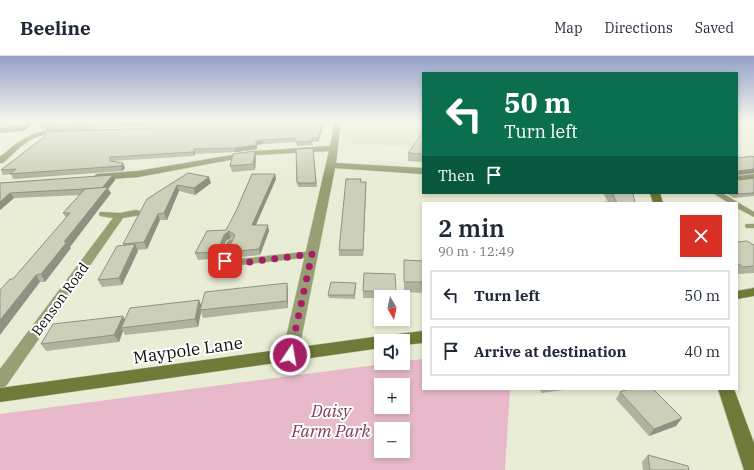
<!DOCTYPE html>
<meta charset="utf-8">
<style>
body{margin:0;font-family:"IBM Plex Serif",serif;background:#f6f6f7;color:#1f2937;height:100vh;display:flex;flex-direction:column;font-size:15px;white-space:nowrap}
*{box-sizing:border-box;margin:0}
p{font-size:13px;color:#747a83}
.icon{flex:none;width:22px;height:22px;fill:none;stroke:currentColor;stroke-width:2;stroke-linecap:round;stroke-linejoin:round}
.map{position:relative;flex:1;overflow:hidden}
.side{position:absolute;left:422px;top:146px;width:316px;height:188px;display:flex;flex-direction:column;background:#fff;border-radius:0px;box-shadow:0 2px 6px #0003}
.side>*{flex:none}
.guide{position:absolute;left:422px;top:16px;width:316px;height:122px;border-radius:0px;box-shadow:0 2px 6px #0003;background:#0b6e4f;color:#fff;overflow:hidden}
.needle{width:26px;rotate:170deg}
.buttons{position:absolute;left:374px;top:234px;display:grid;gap:8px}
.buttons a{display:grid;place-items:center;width:36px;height:36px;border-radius:0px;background:#fff;box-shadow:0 2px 6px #0003;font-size:20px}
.pin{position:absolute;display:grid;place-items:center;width:34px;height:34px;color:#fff;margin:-17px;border-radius:8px;box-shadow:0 2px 6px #0006}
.me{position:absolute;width:44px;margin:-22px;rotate:12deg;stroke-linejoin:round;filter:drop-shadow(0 0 3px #0008)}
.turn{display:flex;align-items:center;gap:14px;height:84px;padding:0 16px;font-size:18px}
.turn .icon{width:52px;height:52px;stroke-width:2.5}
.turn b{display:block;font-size:28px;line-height:34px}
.then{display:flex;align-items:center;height:38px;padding:0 16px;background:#0003;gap:8px;font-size:15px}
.round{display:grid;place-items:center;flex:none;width:42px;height:42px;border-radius:0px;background:#f6f6f7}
.overview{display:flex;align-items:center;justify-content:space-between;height:68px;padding:0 16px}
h1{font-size:24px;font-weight:600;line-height:30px}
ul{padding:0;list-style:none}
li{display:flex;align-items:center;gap:12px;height:50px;margin:0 8px 6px;padding:0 8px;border:2px solid #e0e1e3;border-radius:0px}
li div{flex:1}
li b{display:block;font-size:15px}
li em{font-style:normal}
header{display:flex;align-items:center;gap:24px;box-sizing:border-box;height:56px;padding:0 20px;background:#fff;border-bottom:1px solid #e0e1e3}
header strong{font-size:19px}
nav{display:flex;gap:22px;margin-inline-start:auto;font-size:14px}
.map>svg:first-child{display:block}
.built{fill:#dee3c4}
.green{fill:#e7b9ca;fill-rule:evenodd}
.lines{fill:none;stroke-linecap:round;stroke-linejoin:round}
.lane-casing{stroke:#c6c9b4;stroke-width:1}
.street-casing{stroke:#c6c9b4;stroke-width:1}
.secondary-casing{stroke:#c6c9b4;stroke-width:1}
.lane{fill:#989f75;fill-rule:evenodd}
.street{fill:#989f75;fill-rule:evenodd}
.secondary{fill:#717a39;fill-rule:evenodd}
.wall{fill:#afb39f}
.shaded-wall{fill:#8f9282}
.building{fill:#ccd0b9;stroke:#8f9282}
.route{stroke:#a61e66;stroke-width:7;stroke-dasharray:0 12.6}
.labels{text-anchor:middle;stroke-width:4;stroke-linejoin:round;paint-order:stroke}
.street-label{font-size:14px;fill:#0c0d06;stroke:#fff}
.near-street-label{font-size:17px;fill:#0c0d06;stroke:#fff}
.near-park-label{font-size:17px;font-style:italic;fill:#803b59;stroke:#fff}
</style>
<header>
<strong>Beeline</strong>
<nav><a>Map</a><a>Directions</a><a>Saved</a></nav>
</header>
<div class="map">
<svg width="754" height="414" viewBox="0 0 754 414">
<rect width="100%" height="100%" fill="#e9edd5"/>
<polygon class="built" points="348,65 423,65 423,92 340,87"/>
<path class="green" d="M 423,303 L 423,333 L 510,333 L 505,414 L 0,414 L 0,358 L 391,307 L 403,307 L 403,305 ZM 381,329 L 403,329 L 403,351 L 381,351 ZM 381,373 L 403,373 L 403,395 L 381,395 Z"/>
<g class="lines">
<g class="lane-casing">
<g id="lane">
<polygon points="55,65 61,65 47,78 43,78 42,77 46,72"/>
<polygon points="713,137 722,137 754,156 754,161 737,152 737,147 729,147"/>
<polygon points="746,168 754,168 754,172 746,172 745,170"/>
<polygon points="231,183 235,186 228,201 231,204 312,195 316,198 312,201 230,210 222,207 220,201 227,186"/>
</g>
</g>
<g class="street-casing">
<g id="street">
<polygon points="335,65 341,65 336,107 423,112 423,118 335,112 298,299 295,303 290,305 285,303 282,299 329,95 256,99 138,121 97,124 93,121 97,118 138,115 256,95 330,90"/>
<path d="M 69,72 L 94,73 L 98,75 L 94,77 C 74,77 51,74 32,83 C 21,89 12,99 3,107 L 0,107 L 0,101 C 25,80 35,73 69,72 Z"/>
<polygon points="754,118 754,124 737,126 737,120"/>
<polygon points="136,154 140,155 141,157 140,159 123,162 6,330 0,332 0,313 113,162 100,160 99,158 100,156 120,157"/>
</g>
</g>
<g class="secondary-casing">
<g id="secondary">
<polygon points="650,137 660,137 663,147 653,147"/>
<polygon points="754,232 754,240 737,243 737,235"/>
<polygon points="423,275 423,287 403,289 403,285 381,285 381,292 0,346 0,332 381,280 385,282 391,279"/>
<polygon points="718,333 734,333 754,387 754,414 744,414"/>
</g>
</g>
<use href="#lane" class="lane"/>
<use href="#street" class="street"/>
<use href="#secondary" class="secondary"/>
</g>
<g class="wall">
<polygon points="56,65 176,65 156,70 54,73 52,69"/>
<polygon points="189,65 325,65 318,86 312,86 313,89 297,90 296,86 263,88 257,89 257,93 236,96 195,98 194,100 112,105 123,107 125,112 122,115 13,123 11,118 3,119 1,114 46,79 45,76 155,72"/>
<polygon points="423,76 423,106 408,105 408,97"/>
<polygon points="313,92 317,131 298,131 297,127"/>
<polygon points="255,95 256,101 255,114 232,116 230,110"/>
<polygon points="754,101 754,117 738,119 738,122 739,124 754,122 754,140 734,142 725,137 737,137 737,102"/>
<polygon points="188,117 211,127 195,139 179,135 167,164 160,164 147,193 138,194 138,195 122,229 102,231 98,224 124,189 123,188"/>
<polygon points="275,118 276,123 256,169 269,175 260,199 231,202 230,201 228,194 233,183 231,182 226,185 219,202 198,204 195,197 226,174"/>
<polygon points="115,124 108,133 111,137 70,191 71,192 45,226 40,226 13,223 66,162 63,157 80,139 14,142 0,154 0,127"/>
<polygon points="361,126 366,132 363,200 339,200 339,194"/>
<polygon points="603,137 633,137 635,147 604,147 605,146 608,146"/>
<polygon points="737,186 754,189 754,217 738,218 737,217"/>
<polygon points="404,204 423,205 423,237 404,236"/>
<polygon points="356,230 355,243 329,242 328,239"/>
<polygon points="288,234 288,252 203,262 201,256 198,271 125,279 123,275 119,286 46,295 41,288 125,264 199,244 201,250"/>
<polygon points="363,235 396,235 396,241 381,241 381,242 363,242"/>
<polygon points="539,333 570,333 542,337"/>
<polygon points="620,336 682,362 676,370 649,380 616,343"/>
<polygon points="648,399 689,414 643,414 642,406"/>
</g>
<g class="shaded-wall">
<polygon points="30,65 36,65 36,66 24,75 0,77 0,73"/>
<polygon points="46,65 53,65 42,74 40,70"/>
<polygon points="176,65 156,70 155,66"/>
<polygon points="324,65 325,65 318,86 318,82"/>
<polygon points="263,84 263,88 257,89 257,93 236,96 235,92 256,85"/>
<polygon points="194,93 195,98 194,100 193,96"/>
<polygon points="255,95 256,101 255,114 253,108"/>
<polygon points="123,107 125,112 122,115 121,110"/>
<polygon points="754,113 754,117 737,119 738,115"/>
<polygon points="275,118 276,123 253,175 252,169"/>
<polygon points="113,119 115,124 108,133 111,137 70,191 71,192 45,226 41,218 102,132"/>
<polygon points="209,121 211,127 195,139 194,132"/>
<polygon points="366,126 366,132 363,200 363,194"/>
<polygon points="177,129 179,135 167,164 164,157"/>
<polygon points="10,137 14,142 0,154 0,146"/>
<polygon points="158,158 160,164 147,193 144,186"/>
<polygon points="268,169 269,175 260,199 259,193"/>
<polygon points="229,175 231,182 226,185 219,202 217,196 224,179"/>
<polygon points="135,188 138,195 122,229 119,222"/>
<polygon points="36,219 40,226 0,279 0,264"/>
<polygon points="287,227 288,234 288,252 287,245"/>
<polygon points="199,244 202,251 200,254 201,256 198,271 195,263"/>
<polygon points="123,260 127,267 121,272 123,275 119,286 114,279"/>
<polygon points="682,362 676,370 649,380 654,373"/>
</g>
<g class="building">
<polygon points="0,65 30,65 22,71 0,73"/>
<polygon points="37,65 46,65 40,70"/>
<polygon points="56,65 155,65 52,69"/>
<polygon points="189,65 324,65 318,82 312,82 312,85 296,86 296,82 263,84 256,85 256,89 235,92 194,93 193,96 110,101 110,105 123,107 121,110 10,118 16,113 1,114 47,79 45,76 155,72"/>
<polygon points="423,76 423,98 408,97"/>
<polygon points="313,92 316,127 297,127 296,93"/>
<polygon points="255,95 253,108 230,110 233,98"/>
<polygon points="753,100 754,101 754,113 738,115 738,122 739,124 754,122 754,137 736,138 733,137 737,137 737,102"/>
<polygon points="188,117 209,121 194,132 177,129 164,157 158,158 144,186 123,188 147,143"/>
<polygon points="252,118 275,118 252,169 268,169 259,193 230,196 228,194 235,179 229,175 224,179 217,196 195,197 207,175 226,174 236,155"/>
<polygon points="113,119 102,132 10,137 0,146 0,127"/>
<polygon points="346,123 361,123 360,126 366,126 363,194 339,194"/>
<polygon points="108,131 64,186 67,186 41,218 36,219 0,264 0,234 10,223 13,223 70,157 63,157 85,133"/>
<polygon points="612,137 633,137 635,147 617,147"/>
<polygon points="605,146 615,147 605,147"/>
<polygon points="747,185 754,189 754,210 743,211 737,207 737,186"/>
<polygon points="135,188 119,222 98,224 117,190"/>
<polygon points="404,204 423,205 423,226 404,226"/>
<polygon points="364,217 395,218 396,235 363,235"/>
<polygon points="331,226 356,227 354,239 328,239"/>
<polygon points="287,227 287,245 200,254 205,236"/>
<polygon points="199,244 195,263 121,272 130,252"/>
<polygon points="123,260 114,279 41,288 53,268"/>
<polygon points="628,333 653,333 682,362 654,373 620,336"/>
<polygon points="648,399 688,410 689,414 650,414"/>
</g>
<linearGradient id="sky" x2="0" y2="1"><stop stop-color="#95a0c8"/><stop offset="0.53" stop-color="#f5f7ec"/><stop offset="1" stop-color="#f5f7ec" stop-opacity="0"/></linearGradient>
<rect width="754" height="123" fill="url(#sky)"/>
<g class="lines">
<polyline class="route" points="225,205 230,207 241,207 312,198 290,299"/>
</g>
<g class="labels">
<g class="street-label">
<text transform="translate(60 243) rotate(-54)" y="5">Benson Road</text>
</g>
<g class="near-street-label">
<text transform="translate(188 294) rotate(-8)" y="6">Maypole Lane</text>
</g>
<g class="near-park-label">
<text x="331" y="361">Daisy<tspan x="331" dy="20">Farm Park</tspan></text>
</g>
</g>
</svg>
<div class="buttons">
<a><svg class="needle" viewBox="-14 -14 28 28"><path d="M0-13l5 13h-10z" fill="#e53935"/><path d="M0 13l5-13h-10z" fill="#747a83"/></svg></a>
<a><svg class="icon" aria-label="sound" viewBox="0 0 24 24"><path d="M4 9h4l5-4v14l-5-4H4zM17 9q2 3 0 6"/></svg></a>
<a>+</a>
<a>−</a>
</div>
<div class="pin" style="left:225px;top:205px;background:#d93025"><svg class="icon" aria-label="arrive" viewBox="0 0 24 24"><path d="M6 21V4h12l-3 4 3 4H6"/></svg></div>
<svg class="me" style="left:290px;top:299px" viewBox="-20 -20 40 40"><circle r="17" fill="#a61e66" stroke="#fff" stroke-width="3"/><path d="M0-11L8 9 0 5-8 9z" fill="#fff"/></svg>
<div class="guide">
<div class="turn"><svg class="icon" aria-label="left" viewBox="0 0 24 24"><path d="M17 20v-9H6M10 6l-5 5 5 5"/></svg><div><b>50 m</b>Turn left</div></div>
<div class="then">Then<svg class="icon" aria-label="arrive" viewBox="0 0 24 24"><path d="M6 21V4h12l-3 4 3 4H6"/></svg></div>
</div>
<section class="side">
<div class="overview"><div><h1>2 min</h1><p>90 m · 12:49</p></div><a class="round" style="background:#d93025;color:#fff"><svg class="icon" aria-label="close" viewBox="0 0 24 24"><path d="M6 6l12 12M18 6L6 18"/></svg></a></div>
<ul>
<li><svg class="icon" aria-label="left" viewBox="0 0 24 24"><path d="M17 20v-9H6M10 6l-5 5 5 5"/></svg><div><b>Turn left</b></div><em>50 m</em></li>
<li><svg class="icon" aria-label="arrive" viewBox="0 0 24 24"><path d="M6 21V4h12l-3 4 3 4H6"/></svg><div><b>Arrive at destination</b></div><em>40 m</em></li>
</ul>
</section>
</div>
